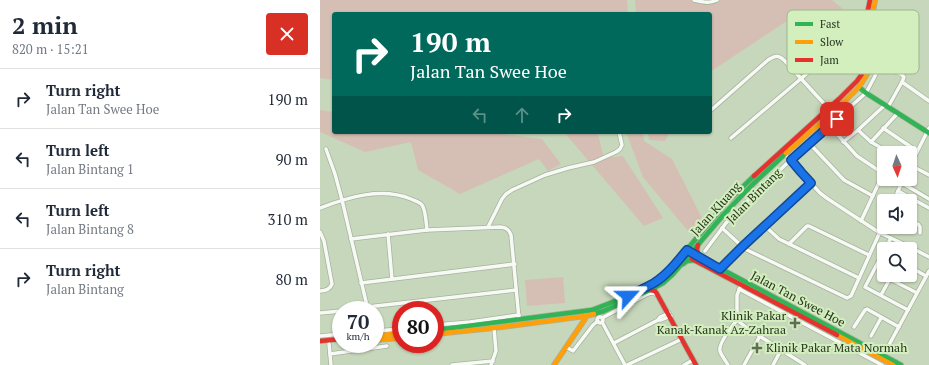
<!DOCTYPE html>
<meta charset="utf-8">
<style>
body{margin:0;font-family:"PT Serif",serif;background:#f6f6f7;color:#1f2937;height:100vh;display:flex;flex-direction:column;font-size:15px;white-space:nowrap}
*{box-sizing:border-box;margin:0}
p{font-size:13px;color:#747a83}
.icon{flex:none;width:22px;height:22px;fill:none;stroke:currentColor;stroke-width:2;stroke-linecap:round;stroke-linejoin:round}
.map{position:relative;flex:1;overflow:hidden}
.drawer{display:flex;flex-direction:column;background:#fff;width:320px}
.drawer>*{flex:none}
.banner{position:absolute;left:12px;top:12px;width:380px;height:122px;border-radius:4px;box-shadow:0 1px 3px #0004;background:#00695c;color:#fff;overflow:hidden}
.needle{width:26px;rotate:177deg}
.controls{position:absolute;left:557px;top:146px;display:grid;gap:8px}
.controls a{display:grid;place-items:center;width:40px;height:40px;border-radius:4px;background:#fff;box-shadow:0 1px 3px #0004;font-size:20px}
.speed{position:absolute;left:12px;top:301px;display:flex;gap:8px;font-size:20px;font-weight:700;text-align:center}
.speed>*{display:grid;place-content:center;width:52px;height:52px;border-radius:50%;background:#fff;box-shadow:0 1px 3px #0004;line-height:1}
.speed small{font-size:10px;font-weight:400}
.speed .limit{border:6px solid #d22;background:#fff;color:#111}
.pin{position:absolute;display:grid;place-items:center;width:34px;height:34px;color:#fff;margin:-17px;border-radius:8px;box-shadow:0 2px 6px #0006}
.me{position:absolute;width:44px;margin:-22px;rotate:66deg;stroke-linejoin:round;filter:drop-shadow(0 0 3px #0008)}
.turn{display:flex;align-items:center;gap:14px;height:84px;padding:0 12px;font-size:18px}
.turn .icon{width:52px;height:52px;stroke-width:2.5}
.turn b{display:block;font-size:28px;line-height:34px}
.lanes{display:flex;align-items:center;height:38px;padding:0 12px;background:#0003;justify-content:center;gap:20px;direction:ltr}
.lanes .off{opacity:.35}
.round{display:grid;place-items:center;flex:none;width:42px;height:42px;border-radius:4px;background:#f6f6f7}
.headline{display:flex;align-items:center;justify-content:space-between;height:68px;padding:0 12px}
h1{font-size:24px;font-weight:700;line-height:30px}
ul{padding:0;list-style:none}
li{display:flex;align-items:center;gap:12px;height:60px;padding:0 12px;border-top:1px solid #e0e1e3}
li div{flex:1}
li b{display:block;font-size:15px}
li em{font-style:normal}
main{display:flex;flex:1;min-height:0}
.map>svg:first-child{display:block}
.green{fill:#d5bfb5}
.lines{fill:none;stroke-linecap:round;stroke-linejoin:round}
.street-casing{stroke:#a7b39e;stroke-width:5}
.fast-casing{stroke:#a7b39e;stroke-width:6}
.slow-casing{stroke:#a7b39e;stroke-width:6}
.jam-casing{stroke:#a7b39e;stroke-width:6}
.street{stroke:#f7f9f5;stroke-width:3.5}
.fast{stroke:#30b455;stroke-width:4.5}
.slow{stroke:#ff9f0a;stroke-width:4.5}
.jam{stroke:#e5322d;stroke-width:4.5}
.route-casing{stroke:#114b97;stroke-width:10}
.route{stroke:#1a73e8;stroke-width:7}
.poi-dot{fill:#5f6c56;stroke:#d2efbd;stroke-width:1.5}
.labels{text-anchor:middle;stroke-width:4;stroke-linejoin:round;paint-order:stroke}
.street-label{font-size:12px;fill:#27321f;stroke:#d2efbd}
.poi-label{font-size:12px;fill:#27321f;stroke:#d2efbd;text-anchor:end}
.key{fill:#d2efbd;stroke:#9fb68e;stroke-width:1}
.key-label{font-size:11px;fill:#27321f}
</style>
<main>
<section class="drawer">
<div class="headline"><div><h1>2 min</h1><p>820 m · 15:21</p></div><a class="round" style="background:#d93025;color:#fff"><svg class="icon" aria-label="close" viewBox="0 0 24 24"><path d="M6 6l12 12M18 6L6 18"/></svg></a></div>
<ul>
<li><svg class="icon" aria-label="right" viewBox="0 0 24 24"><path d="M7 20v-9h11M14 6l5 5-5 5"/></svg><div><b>Turn right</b><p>Jalan Tan Swee Hoe</p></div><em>190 m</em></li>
<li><svg class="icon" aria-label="left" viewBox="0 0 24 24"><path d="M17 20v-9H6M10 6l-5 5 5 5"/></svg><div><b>Turn left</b><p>Jalan Bintang 1</p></div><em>90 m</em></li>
<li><svg class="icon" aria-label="left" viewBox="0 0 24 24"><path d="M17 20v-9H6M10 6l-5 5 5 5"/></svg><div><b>Turn left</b><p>Jalan Bintang 8</p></div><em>310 m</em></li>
<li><svg class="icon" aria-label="right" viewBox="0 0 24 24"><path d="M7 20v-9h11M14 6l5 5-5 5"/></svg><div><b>Turn right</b><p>Jalan Bintang</p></div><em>80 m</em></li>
</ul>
</section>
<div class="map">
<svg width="609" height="365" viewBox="0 0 609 365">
<rect width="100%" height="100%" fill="#c7d7bb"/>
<g class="green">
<polygon points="0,0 307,0 308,14 14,14 14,80 0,78"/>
<polygon points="315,0 512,0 523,9 473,17 390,72 390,14 316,14"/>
<polygon points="0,110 14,112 14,132 168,132 222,139 241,164 228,171 219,159 140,194 98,170 91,142 45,152 0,132"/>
<polygon points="244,132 287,132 278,134 284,158 303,156 343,218 324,226"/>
<polygon points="306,132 323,132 324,141 352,159 382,218 368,231 323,177"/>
<polygon points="328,132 350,132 345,141 329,140"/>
<polygon points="243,277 245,303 207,306 205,280"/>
</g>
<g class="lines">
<g class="street-casing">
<g id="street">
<path d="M 374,0 C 383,2 389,4 397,0"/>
<polyline points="496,24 516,48"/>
<polyline points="559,66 581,74 584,77 582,82 568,107"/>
<polyline points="582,82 609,101"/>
<path d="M 390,111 L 448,60 C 455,56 457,54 464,60 L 508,108"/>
<polyline points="508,127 516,133 537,156 564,174"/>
<polyline points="563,128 597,151"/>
<polyline points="538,130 551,142 570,153"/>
<polyline points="411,138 537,31"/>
<polyline points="523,142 538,130 565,105"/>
<polyline points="551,142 578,113"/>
<polyline points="489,143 524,180 553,196"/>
<polyline points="6,149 15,174 22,200 48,310"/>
<polyline points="465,154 500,193 508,199 560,233 588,246 609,257"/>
<polyline points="590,165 609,175"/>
<polyline points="590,166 609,128"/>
<polyline points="572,179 581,184"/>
<polyline points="582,183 609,199"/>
<polyline points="578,191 609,208"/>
<polyline points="574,201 583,179"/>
<path d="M 0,208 C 29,197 61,187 91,199 C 95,201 100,202 102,205 C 106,211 106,223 107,230"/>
<polyline points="541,221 563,174"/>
<polyline points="590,223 598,224 600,227 600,233"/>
<polyline points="445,226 459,239 539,278"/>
<polyline points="168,227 182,199 186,194 192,190 225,175 248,168 274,162 296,152 300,149 302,145 299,132"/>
<polyline points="402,228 425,249 527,298 531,296 564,223"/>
<path d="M 0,232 L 4,241 L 12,284 C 10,289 6,291 0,291"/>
<polyline points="68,234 72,279"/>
<path d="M 31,239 L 107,230 L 181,227 C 187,228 189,230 191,235 L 199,319"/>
<polyline points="469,244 487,226 489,226 549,255"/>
<polyline points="565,249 571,238"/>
<polyline points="385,251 406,223 423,205 480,151 546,93 554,78 561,62 559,14 553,13"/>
<polyline points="564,251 545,287 588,310"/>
<polyline points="590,267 606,276"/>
<polyline points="400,269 422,247 491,183"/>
<polyline points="570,279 597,293"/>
<polyline points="41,283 195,264"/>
<polyline points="419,289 562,365"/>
<polyline points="561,295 572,275"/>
<polyline points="47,307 196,290"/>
<polyline points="0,313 21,311"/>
<circle cx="280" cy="320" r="3"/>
<polyline points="282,318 326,295 331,293 337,294"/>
<polyline points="338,320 341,320 351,316"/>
<polyline points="417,320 417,295 420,288"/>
<polyline points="282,322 305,365"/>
<polyline points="115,325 150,322 199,315"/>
<polyline points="534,327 545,310 547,309 579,327"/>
<polyline points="55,331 81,329"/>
<polyline points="0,336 21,334"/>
<polyline points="551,336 561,318"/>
<polyline points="294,343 338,320 340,317 349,313"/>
<polyline points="9,344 11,365"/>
<polyline points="246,347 253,351 273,325 278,321"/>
<polyline points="10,354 67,346"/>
<polyline points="563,356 609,271"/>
<polyline points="132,365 173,361"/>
<polyline points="171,365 176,351 174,328"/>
<polyline points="307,365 362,339"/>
<polyline points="364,365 373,360"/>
<path d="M 408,365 C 406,361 401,355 400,351 C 398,344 413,325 417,320 L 427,328 L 485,365"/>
<polyline points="424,365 440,336"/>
<polyline points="453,365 461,350"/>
</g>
</g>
<g class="fast-casing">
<g id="fast">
<polyline points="539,87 546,93 609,133"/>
<polyline points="377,256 581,365"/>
<polyline points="363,264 367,261 375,260"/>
<polyline points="274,314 284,311 330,290 343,283 353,274 405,213 432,185 466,153"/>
<path d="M 115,330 L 272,310 C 299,300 327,290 349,271 L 406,203 L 434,176"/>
</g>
</g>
<g class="slow-casing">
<g id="slow">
<polyline points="466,153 524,102 539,87 548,73 552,60 553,53 552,18 555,0"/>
<polyline points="115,334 174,328 266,316 274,314"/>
<polyline points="517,335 573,365"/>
<polyline points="55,336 81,333"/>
<polyline points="55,340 81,338"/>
<polyline points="234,365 265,319 266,315"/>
</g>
</g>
<g class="jam-casing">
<g id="jam">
<polyline points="434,176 519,99 537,81 542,74 545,66 546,59 547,15 550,0"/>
<polyline points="378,245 377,249 378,257"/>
<polyline points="372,259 517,335"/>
<polyline points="330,290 335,291 337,294 376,365"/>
<polyline points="0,341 21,339"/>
</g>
</g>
<use href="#street" class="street"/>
<use href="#fast" class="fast"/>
<use href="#slow" class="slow"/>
<use href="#jam" class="jam"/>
</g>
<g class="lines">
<g class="route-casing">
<path id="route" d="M 308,296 C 316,292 325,288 334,283 C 347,275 357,262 367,250 L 400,269 L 422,247 L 491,183 L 481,172 L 471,160 L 517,119"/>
</g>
<use href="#route" class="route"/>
</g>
<g class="poi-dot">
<path d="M473 317h4v4h4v4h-4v4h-4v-4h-4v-4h4z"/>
<path d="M435 342h4v4h4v4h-4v4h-4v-4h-4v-4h4z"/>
</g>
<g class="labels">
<g class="street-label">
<text transform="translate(434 196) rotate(-45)" y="4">Jalan Bintang</text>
<text transform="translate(396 209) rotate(-48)" y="4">Jalan Kluang</text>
<text transform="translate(478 299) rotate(28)" y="4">Jalan Tan Swee Hoe</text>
</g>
<g class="poi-label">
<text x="466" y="320">Klinik Pakar<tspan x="466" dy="14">Kanak-Kanak Az-Zahraa</tspan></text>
<text x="446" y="352" text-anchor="start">Klinik Pakar Mata Normah</text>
</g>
</g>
<rect x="467" y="10" width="132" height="64" rx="6" class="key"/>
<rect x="475" y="22" width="18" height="4" fill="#30b455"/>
<rect x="475" y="40" width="18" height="4" fill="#ff9f0a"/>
<rect x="475" y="58" width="18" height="4" fill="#e5322d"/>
<g class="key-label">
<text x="500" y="28">Fast</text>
<text x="500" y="46">Slow</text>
<text x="500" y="64">Jam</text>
</g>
</svg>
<div class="controls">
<a><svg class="needle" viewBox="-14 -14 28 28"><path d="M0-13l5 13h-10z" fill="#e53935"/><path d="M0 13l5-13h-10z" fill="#747a83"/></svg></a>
<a><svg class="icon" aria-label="sound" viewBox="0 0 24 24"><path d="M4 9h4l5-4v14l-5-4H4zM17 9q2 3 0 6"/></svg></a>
<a><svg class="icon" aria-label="search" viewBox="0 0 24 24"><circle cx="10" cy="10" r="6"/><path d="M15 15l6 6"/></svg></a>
</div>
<div class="speed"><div>70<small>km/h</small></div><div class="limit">80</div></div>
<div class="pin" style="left:517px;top:119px;background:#d93025"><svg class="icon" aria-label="arrive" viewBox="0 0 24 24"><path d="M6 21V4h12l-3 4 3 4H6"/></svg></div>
<svg class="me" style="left:308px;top:296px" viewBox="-20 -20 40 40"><path d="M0-17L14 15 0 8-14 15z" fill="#1a73e8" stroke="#fff" stroke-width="4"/></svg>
<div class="banner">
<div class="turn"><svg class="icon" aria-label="right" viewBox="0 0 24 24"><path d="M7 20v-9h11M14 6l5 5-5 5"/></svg><div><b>190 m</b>Jalan Tan Swee Hoe</div></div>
<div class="lanes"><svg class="icon off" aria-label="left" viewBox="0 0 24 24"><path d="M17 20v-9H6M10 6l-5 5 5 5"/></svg><svg class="icon off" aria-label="ahead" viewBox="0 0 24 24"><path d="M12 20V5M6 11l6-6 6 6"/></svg><svg class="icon" aria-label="right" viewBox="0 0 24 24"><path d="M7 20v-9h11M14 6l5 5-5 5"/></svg></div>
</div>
</div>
</main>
